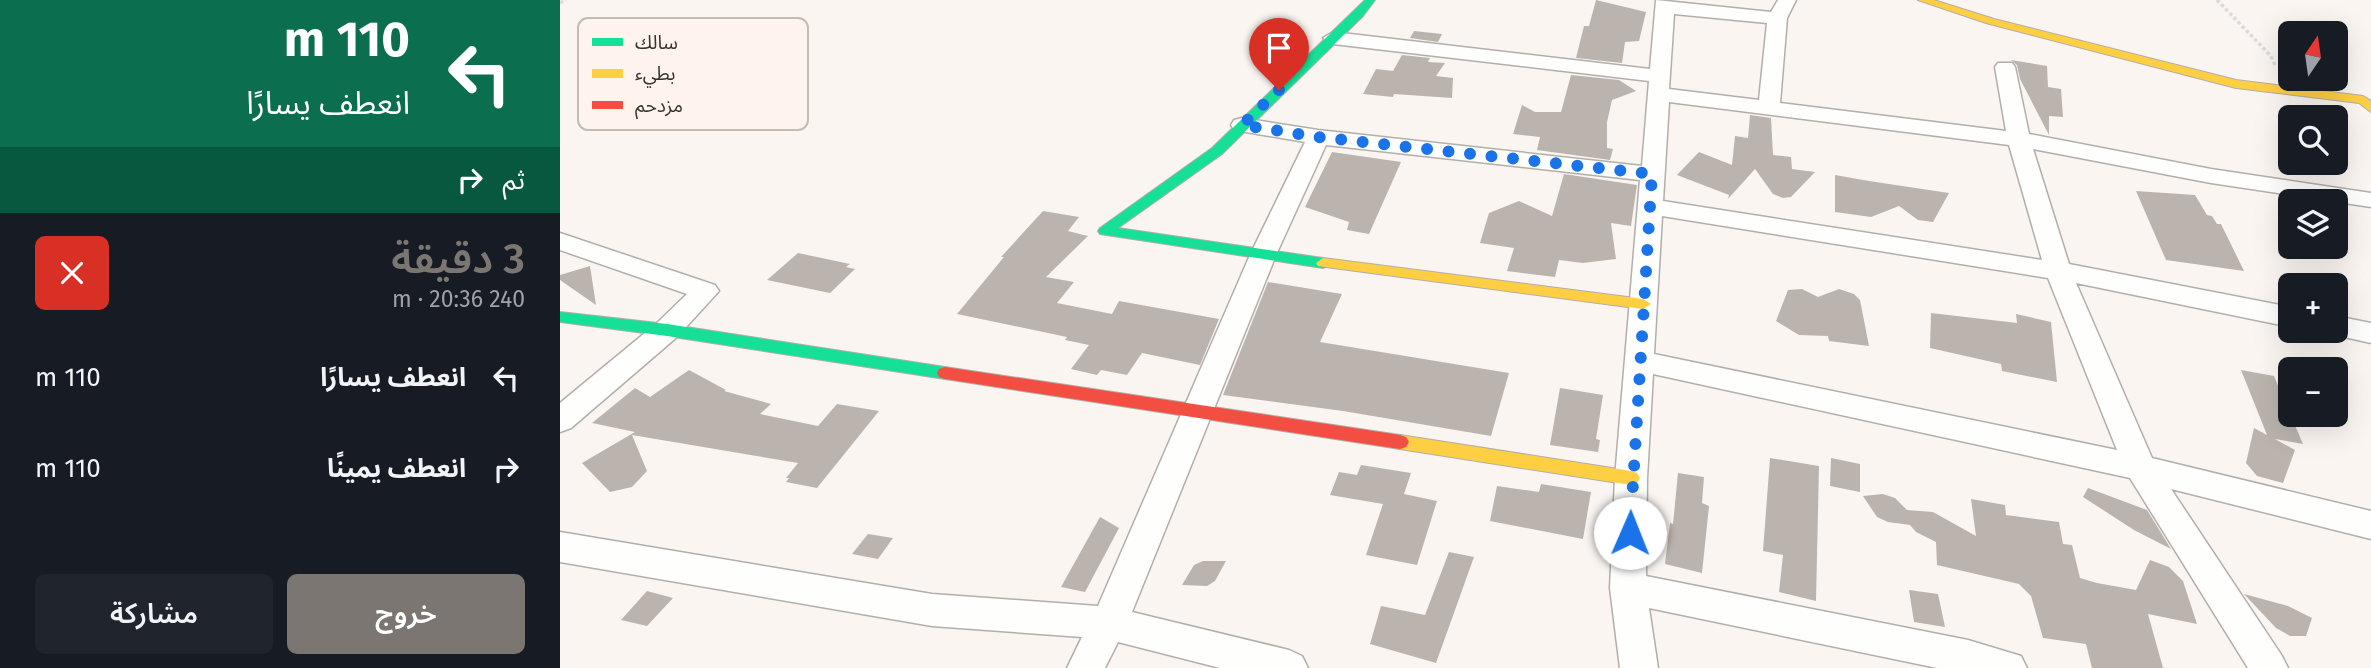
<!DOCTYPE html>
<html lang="ar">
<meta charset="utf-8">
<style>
body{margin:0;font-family:"Fira Sans","Noto Sans Arabic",sans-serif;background:#20242c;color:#f1f3f6;direction:rtl;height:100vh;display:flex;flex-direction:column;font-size:26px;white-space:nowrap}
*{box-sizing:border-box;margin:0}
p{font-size:23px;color:#9ea1a6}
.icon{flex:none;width:38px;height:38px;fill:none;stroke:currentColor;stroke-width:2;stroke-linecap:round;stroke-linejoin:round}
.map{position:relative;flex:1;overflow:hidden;direction:ltr}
.drawer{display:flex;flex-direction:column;background:#171b24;width:560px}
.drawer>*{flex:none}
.hud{background:#0b6e4f;color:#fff;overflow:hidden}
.needle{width:46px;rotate:13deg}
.fabs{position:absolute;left:1718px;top:21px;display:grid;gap:14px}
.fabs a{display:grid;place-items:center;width:70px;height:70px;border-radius:10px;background:#171b24;box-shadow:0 7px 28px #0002;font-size:35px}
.pin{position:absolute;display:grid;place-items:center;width:60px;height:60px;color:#fff;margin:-72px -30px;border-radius:50% 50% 50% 0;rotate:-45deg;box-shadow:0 0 7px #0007}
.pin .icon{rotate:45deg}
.me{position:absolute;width:77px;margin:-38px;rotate:1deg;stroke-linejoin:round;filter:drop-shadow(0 0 5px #0008)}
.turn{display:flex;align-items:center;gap:24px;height:147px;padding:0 35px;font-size:32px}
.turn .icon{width:91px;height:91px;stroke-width:2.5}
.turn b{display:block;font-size:49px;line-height:60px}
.then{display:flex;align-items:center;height:66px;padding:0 35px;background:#0003;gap:14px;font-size:26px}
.round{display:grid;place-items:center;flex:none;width:74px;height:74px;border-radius:10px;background:#20242c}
.headline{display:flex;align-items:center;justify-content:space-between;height:119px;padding:0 35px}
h1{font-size:42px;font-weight:600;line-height:52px;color:#7b7672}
.action{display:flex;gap:14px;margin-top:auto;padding:14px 35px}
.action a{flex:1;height:80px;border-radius:10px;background:#7b7672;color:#fff;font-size:28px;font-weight:600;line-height:80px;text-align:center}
.action a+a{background:#20242c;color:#f1f3f6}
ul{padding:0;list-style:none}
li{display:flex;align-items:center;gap:21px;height:91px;padding:0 35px}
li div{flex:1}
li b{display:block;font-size:26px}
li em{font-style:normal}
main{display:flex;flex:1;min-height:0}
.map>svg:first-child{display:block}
.building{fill:#bbb4ae}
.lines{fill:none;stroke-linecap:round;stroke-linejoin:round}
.street-casing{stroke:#b2aeab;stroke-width:3}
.fast-casing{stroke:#b2aeab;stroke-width:2}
.slow-casing{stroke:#b2aeab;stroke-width:2}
.jam-casing{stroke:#b2aeab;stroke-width:2}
.path{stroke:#dcdbd9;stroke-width:3.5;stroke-dasharray:3.5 2.5;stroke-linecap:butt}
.street{fill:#fefefd;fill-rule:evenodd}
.fast{fill:#16e098;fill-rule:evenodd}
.slow{fill:#ffcf43;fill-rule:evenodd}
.jam{fill:#f24e42;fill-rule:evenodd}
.route{stroke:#1a73e8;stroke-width:12;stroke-dasharray:0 21.6}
.key{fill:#fef4ed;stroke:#c2bab4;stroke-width:2}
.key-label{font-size:19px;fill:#36322e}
</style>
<main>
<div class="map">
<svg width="1811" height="668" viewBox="0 0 1811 668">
<rect width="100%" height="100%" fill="#faf5f1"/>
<g class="building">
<polygon points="1036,0 1086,12 1079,41 1065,42 1062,63 1016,58 1024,26 1029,26"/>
<polygon points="854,31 882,34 878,42 850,38"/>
<polygon points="842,55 870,58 868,62 885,63 876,76 893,78 892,98 834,94 833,97 803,94 816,69 833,71"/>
<polygon points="1451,60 1487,66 1488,87 1501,89 1503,117 1489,116 1489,135 1460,79 1457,65"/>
<polygon points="1011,75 1059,80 1076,91 1052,100 1047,122 1047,148 1053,149 1050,160 977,150 980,137 953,134 962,105 975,112 1001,112"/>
<polygon points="1190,115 1211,118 1213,155 1231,157 1232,169 1255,172 1231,197 1223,198 1213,194 1195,169 1168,199 1169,195 1117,175 1139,152 1172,165 1175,136 1188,138"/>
<polygon points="772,152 841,162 809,234 787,230 789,222 745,207"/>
<polygon points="1004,174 1077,185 1071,226 1051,223 1056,259 1023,263 999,260 995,277 947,271 954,248 920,243 929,213 959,201 992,216"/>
<polygon points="1275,175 1309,181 1389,193 1373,222 1358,220 1339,206 1311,217 1275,212"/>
<polygon points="1576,191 1635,195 1647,215 1652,216 1657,224 1661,224 1684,271 1606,260"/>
<polygon points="483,211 519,217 508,231 528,236 486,277 514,282 497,303 552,314 559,301 659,319 640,365 582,353 567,375 541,370 537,375 511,369 529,345 505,340 507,337 397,314 444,257 441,257"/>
<polygon points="238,253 290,264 286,267 295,269 270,293 207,280"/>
<polygon points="30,266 36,305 0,280 0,275"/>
<polygon points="708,282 782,294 760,342 949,373 931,436 783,411 663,395"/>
<polygon points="1242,289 1258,297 1279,289 1294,294 1300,300 1309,346 1269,341 1268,336 1239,335 1216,321 1228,290"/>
<polygon points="1371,313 1457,323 1456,314 1491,322 1497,382 1442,371 1441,364 1370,348"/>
<polygon points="129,370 166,390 164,391 211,404 200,414 258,426 277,404 319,411 257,488 226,482 229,478 226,478 238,463 72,435 87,471 72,487 50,492 22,463 75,432 32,423 75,388 90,397"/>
<polygon points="1681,370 1714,376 1743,444 1715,439 1735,450 1723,483 1697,476 1686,463 1694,428 1707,435"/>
<polygon points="1000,388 1043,395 1036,439 1040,440 1038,452 990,445"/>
<polygon points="1210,458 1259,466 1256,601 1219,592 1223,555 1203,551"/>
<polygon points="1271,458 1300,464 1300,492 1270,486"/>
<polygon points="801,465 851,473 844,494 877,501 857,565 806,555 823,504 770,495 779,472 797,475"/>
<polygon points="1118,473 1144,477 1142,503 1149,506 1142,573 1105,564 1110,523 1113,524"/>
<polygon points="981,484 1031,492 1023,539 930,521 937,486 979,492"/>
<polygon points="1528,488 1587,510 1611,549 1574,530 1523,497"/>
<polygon points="1323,494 1335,498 1347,510 1373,512 1416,536 1411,499 1445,505 1446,515 1499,522 1503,544 1512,545 1520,578 1537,583 1576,590 1590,560 1609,567 1623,581 1637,624 1588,614 1603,668 1532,668 1526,644 1483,638 1471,596 1459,584 1377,565 1376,542 1356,532 1350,525 1328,522 1317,517 1303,496"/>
<polygon points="540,517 559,528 525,592 501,587"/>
<polygon points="308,534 333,538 318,559 292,554"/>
<polygon points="889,552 914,557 876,663 810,644 821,606 865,615"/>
<polygon points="643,561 666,561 655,581 647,586 622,585 634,565"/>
<polygon points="1349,590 1378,594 1385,627 1354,622"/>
<polygon points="87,591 113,598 87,626 61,620"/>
<polygon points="1684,594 1728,606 1752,618 1746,636 1730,636 1716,628"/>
</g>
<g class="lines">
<g class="street-casing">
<g id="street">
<path d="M 1096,0 L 1211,12 L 1218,0 L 1236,0 L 1227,18 L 1220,103 L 1446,131 L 1435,67 L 1438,63 L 1452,63 L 1455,67 L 1469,134 L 1651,169 L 1811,193 L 1811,207 L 1651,183 L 1473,149 L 1509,264 L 1731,307 L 1731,327 L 1516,283 L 1592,458 L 1811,511 L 1811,539 L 1611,489 L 1722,656 L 1728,668 L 1688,668 L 1570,478 L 1093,374 L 1087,478 L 1086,576 L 1408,640 L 1461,656 L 1467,668 L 1377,668 L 1089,608 L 1098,668 L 1060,668 L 1050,588 L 1055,478 L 1080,180 L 766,145 L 716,255 L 572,612 L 729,650 L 742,656 L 748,668 L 660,668 L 558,642 L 545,668 L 507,668 L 522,637 L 372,626 L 0,562 L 0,532 L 372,594 L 538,606 L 690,255 L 745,142 L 674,130 L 671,125 L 674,120 L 682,118 L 758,130 L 1082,166 L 1089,81 L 773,44 L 763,38 L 773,32 L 1090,69 ZM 1114,14 L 1207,23 L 1199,100 L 1109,89 ZM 1109,102 L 1449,145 L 1482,260 L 1103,201 ZM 1102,216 L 1488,278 L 1557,450 L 1094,354 Z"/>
<polygon points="0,233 155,285 159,291 117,337 11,428 0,432 0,403 97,323 127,294 0,250"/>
<polygon points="1776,316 1811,323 1811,343 1766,333 1765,331 1776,331"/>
</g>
</g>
<g class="fast-casing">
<g id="fast">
<polygon points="805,0 815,0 803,16 662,154 558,228 763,258 770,263 768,266 763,268 540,234 538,231 540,228 652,148"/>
<polygon points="0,312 107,324 385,367 391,369 393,373 391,377 385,379 107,336 0,322"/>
</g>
</g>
<g class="slow-casing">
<g id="slow">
<polygon points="1358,0 1374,0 1434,19 1676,80 1803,96 1811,101 1811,112 1799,103 1676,88 1426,23"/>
<polygon points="763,258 1083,299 1091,304 1083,309 758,266 756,263"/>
<polygon points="840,435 1071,471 1077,473 1080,478 1077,483 1071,485 840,449 834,447 831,442 834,437"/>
</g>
</g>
<g class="jam-casing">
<polygon id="jam" points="385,367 840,435 846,437 849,442 846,447 840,449 385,379 379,377 377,373 379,369"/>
</g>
<g class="path">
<polyline points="1657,0 1711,56 1715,65"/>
<polyline points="0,3 6,0"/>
</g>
<use href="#street" class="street"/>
<use href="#fast" class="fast"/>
<use href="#slow" class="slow"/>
<use href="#jam" class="jam"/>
</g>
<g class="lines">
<polyline class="route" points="719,90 682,125 758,137 1092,174 1070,533"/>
</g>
<rect x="18" y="18" width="230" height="112" rx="10" class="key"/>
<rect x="32" y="38" width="31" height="8" fill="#16e098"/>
<rect x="32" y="69" width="31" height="9" fill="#ffcf43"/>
<rect x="32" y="101" width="31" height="8" fill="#f24e42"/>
<g class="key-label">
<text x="75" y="49">سالك</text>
<text x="75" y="80">بطيء</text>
<text x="75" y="112">مزدحم</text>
</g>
</svg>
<div class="fabs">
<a><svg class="needle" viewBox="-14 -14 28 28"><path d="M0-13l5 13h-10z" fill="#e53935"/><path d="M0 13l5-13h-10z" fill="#9ea1a6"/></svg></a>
<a><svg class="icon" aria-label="search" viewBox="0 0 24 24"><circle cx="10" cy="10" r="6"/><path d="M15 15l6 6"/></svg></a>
<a><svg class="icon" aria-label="layers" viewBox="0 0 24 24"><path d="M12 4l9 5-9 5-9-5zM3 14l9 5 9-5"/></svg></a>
<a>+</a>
<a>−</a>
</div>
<div class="pin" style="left:719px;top:90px;background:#d93025"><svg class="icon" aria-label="arrive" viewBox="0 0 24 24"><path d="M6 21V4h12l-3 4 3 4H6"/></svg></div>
<svg class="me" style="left:1070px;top:533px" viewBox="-20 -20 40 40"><circle r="19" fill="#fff"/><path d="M0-13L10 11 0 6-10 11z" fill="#1a73e8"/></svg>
</div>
<section class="drawer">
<div class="hud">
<div class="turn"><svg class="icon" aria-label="left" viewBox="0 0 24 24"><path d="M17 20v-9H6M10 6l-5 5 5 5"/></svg><div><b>110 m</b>انعطف يسارًا</div></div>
<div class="then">ثم<svg class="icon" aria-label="right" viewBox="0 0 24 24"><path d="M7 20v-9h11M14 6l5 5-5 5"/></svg></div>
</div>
<div class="headline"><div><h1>3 دقيقة</h1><p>240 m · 20:36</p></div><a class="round" style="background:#d93025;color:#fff"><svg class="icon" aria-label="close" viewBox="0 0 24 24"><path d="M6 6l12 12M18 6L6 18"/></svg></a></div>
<ul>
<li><svg class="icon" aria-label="left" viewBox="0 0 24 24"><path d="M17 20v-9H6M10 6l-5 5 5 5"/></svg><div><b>انعطف يسارًا</b></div><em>110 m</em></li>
<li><svg class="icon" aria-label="right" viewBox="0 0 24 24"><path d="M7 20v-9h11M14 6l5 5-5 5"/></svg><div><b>انعطف يمينًا</b></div><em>110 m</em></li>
</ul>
<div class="action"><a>خروج</a><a>مشاركة</a></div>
</section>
</main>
